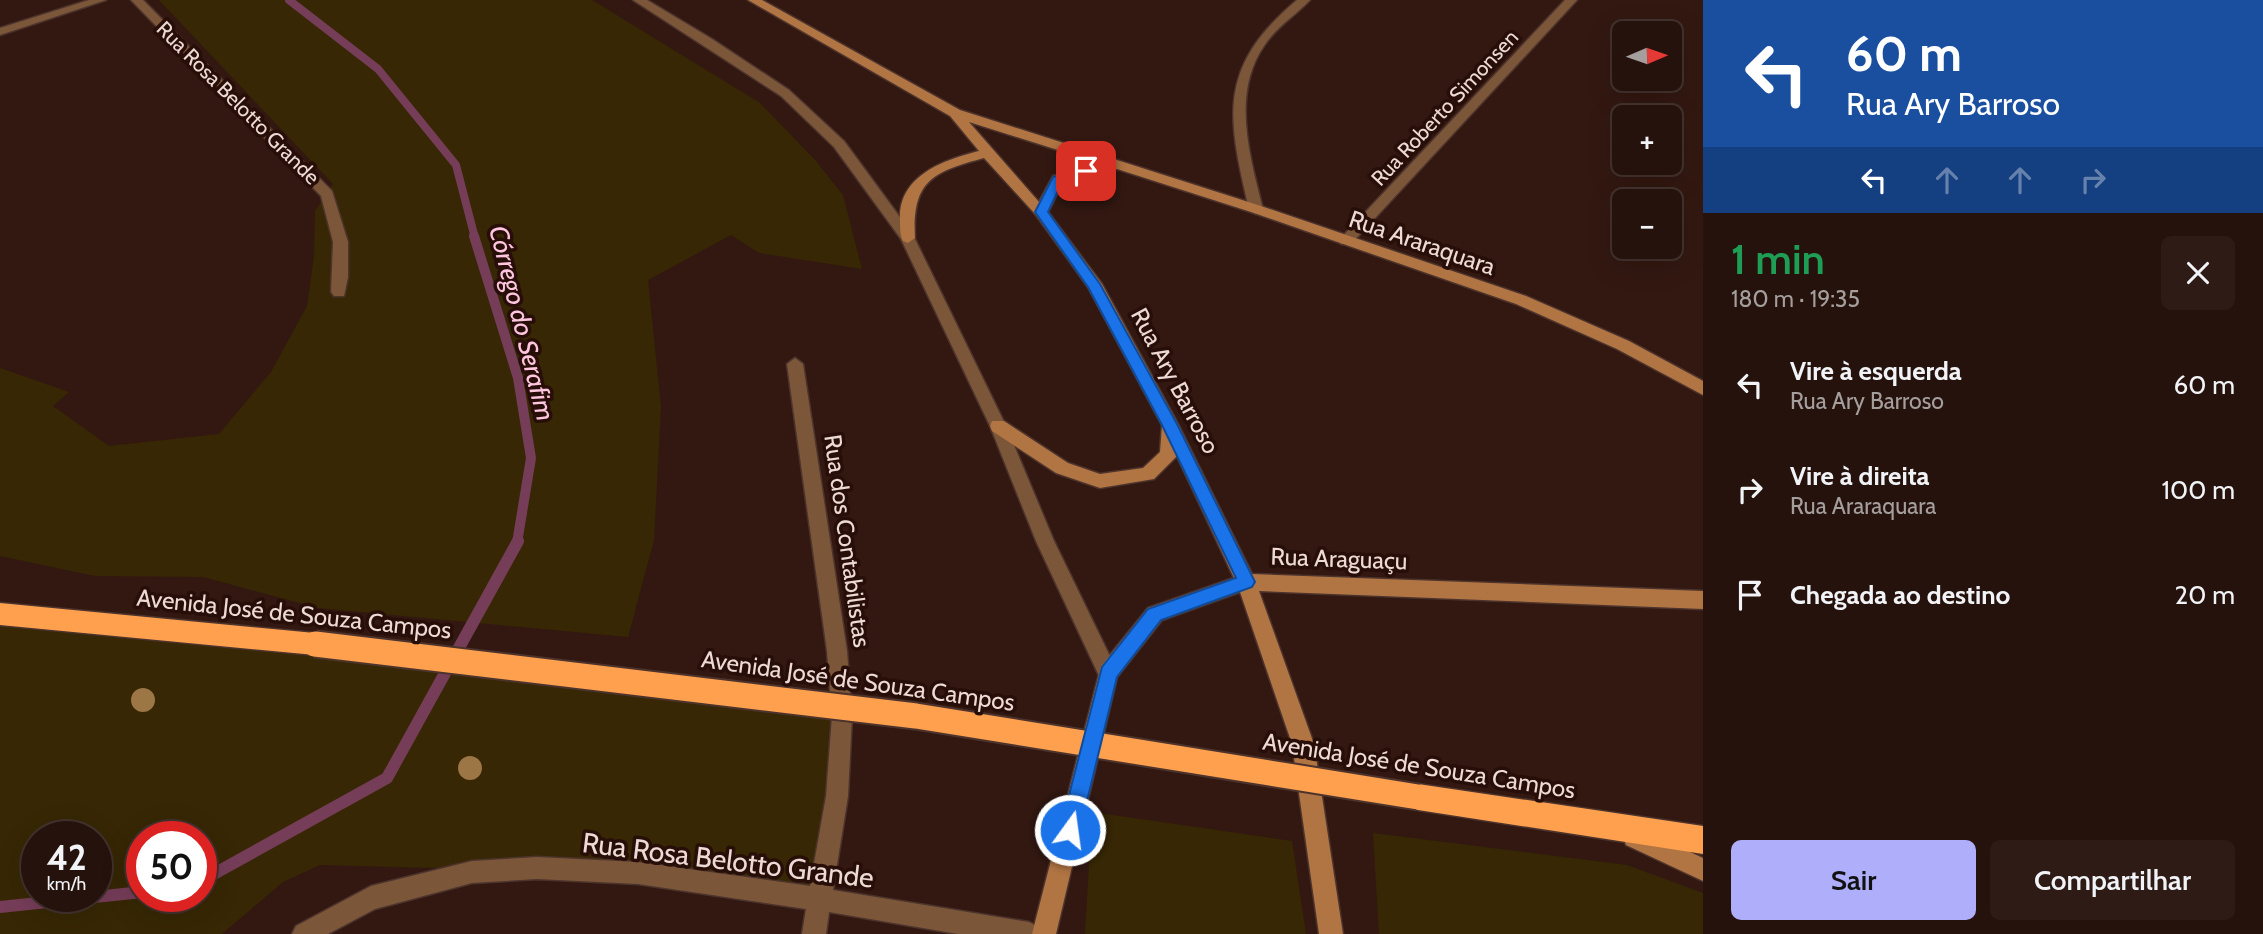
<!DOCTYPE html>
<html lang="pt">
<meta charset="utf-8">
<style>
body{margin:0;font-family:Cabin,sans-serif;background:#2e1b16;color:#f1f3f6;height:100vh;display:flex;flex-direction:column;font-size:26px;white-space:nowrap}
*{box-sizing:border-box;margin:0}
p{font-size:23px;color:#a49e9d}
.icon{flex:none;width:38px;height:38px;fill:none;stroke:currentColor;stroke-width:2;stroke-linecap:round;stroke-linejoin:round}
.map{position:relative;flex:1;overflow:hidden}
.side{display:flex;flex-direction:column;background:#26120d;width:560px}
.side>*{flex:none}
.guide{background:#1a4fa0;color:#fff;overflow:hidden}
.needle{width:46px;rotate:88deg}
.tools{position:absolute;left:1612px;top:21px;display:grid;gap:14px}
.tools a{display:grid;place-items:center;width:70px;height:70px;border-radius:10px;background:#26120d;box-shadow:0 7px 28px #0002,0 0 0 2px #42322e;font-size:35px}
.speed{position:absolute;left:21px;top:821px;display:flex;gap:14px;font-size:35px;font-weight:700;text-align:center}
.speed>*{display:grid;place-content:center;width:91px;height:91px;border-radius:50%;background:#26120d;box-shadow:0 7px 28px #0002,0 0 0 2px #42322e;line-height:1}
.speed small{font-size:18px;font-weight:400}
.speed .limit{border:10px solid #d22;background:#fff;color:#111}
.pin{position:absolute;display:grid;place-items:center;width:60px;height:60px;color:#fff;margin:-30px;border-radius:14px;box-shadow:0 4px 10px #0006}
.me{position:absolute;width:77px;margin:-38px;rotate:14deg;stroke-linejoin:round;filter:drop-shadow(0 0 5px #0008)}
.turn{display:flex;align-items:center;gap:24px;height:147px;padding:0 28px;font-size:32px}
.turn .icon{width:91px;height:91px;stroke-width:2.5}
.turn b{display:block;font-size:49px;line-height:60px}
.lanes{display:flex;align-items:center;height:66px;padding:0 28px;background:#0003;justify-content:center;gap:35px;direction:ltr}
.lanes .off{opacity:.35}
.round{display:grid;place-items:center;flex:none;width:74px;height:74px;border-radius:10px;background:#2e1b16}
.head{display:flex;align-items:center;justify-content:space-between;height:119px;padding:0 28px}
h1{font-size:42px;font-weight:600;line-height:52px;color:#1e9e55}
.primary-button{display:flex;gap:14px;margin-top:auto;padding:14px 28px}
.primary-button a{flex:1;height:80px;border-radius:10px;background:#aeaefa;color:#111;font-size:28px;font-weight:600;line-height:80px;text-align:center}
.primary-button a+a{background:#2e1b16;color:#f1f3f6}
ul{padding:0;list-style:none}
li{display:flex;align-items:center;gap:21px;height:105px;padding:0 28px}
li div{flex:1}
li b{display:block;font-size:26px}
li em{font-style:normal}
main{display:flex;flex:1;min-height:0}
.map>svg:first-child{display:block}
.green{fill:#372704;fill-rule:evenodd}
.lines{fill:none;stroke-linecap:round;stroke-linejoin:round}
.stream-far2{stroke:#763d59;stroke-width:8}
.stream-far1{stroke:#763d59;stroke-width:10}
.stream{stroke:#763d59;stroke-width:12}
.street-casing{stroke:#4c332c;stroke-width:3}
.secondary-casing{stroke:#4c332c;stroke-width:3}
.highway-casing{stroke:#4c332c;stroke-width:3}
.street{fill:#7c5639;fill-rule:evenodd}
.secondary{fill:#b17443;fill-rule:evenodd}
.highway{fill:#ffa04f;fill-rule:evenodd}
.highway-bridge-casing{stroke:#4c332c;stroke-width:29;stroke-linecap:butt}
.highway-bridge{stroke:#ffa04f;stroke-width:25}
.tree{fill:#9c7644}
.route{fill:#1a73e8;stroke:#114b97;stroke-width:2}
.labels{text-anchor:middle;stroke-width:7;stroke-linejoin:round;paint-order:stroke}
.far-street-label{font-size:21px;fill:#eedad5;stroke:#280e08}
.street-label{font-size:24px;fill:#eedad5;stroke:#280e08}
.water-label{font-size:26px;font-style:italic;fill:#fec6df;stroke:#280e08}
.near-street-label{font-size:28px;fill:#eedad5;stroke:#280e08}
</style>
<main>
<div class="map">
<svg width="1703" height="934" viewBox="0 0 1703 934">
<rect width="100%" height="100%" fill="#321811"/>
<g class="green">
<polygon points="159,0 592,0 760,103 816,161 843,195 862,269 759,253 731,235 648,280 661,407 654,540 628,637 318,608 203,577 95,576 0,556 0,368 69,392 53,406 109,446 219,434 271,372 307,306 314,257 315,211 333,184"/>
<path d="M 0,615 L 842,716 L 820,899 L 638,873 L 320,865 L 283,882 L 222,934 L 0,934 ZM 37,836 L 96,836 L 96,896 L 37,896 ZM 142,836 L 201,836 L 201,896 L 142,896 Z"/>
<polygon points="1092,812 1292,841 1306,934 1085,934"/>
<polygon points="1373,833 1627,865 1703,893 1703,934 1379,934"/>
</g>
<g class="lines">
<polyline class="stream-far2" points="289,0 378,69 456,165 475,238"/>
<polyline class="stream-far1" points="474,236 518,378 531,458 517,543"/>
<g class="stream">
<polyline points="201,881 387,778 518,541"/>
<polyline points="0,907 142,892"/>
</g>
<g class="street-casing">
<g id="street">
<polygon points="89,0 106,0 0,35 0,28"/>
<polygon points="131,0 143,0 332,191 348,242 348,277 344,296 334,296 331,292 333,242 321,196"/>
<polygon points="633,0 647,0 712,39 789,90 844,141 913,235 1006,426 1054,541 1118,673 1115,680 1108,682 1101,680 1036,541 990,426 901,239 834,147 781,96"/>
<path d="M 1297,0 L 1310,0 C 1295,16 1276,27 1264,46 C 1231,94 1250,157 1263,209 L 1256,214 L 1249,209 C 1227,116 1217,67 1297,0 Z"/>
<polygon points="1565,0 1577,0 1351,244 1341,244 1339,241 1341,238"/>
<polygon points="795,358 803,364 847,651 852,716 848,796 833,890 1029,922 1037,926 1041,934 958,934 829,912 826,934 802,934 806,909 638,884 537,879 472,883 375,909 328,934 292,934 296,926 371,886 472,861 537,857 638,862 810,886 826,796 832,716 827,651 787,364"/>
</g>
</g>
<g class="secondary-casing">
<g id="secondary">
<path d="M 748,0 L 762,0 L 960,110 L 1261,206 L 1526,296 L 1629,341 L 1703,381 L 1703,395 L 1617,349 L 1516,304 L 1251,212 L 1117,169 L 1063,182 L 1048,212 L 1102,284 L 1178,424 L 1252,574 L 1703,591 L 1703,609 L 1259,591 L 1314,744 L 1343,934 L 1319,934 L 1292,744 L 1240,592 L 1162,620 L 1117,677 L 1056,934 L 1032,934 L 1101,666 L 1148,608 L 1234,578 L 1177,456 L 1154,479 L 1100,488 L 1056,473 L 992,431 L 990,426 L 992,421 L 1004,421 L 1068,463 L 1100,474 L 1143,468 L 1160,452 L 1162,425 L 1088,287 L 1036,215 L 984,158 C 932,172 912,181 915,238 L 908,243 L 903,241 C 900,235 900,228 900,220 C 898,176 943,160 979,151 L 950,116 ZM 969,122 L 1102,164 L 1053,176 L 1039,202 Z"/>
<polygon points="1634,826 1703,858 1703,881 1626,845 1623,837 1626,829"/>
</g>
</g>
<g class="highway-casing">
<g id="highway">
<polygon points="0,603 315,633 323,636 327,644 323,652 315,655 0,625"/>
<polygon points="1418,784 1703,826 1703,854 1418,810 1409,806 1405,797 1409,788"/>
</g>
</g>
<use href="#street" class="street"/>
<use href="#secondary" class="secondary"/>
<use href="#highway" class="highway"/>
<g class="highway-bridge-casing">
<polyline id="highway-bridge" points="315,644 916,716 1418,797"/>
</g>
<use href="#highway-bridge" class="highway-bridge"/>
</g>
<g class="tree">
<circle cx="143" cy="700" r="12"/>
<circle cx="470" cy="768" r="12"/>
</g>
<polygon class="route" points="1086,167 1091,168 1091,174 1062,182 1048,212 1100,284 1177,424 1255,582 1252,587 1161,620 1117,677 1080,830 1077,837 1070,840 1063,837 1060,830 1102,667 1148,609 1236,578 1162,425 1088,287 1035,212 1053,177"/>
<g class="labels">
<g class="far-street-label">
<text transform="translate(238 103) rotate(45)" y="7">Rua Rosa Belotto Grande</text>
<text transform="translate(1445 108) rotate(-47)" y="7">Rua Roberto Simonsen</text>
</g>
<g class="street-label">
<text transform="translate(1422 243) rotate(19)" y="8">Rua Araraquara</text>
<text transform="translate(1175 381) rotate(62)" y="8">Rua Ary Barroso</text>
<text transform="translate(847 541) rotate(82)" y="8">Rua dos Contabilistas</text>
<text transform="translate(1339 559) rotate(2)" y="8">Rua Araguaçu</text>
<text transform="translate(294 614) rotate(6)" y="8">Avenida José de Souza Campos</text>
<text transform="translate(858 681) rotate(8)" y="8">Avenida José de Souza Campos</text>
<text transform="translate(1419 766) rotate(9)" y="8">Avenida José de Souza Campos</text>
</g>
<g class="water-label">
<text transform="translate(522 323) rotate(76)" y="9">Córrego do Serafim</text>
</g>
<g class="near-street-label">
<text transform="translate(728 860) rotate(7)" y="10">Rua Rosa Belotto Grande</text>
</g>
</g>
</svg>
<div class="tools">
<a><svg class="needle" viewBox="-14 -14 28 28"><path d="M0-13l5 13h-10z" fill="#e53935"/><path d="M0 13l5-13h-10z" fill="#a49e9d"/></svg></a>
<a>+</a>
<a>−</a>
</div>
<div class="speed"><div>42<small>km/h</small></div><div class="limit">50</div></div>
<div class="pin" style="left:1086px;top:171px;background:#d93025"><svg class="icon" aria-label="arrive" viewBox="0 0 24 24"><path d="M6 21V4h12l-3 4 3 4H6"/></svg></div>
<svg class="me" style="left:1070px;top:830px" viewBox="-20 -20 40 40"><circle r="17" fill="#1a73e8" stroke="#fff" stroke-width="3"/><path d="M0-11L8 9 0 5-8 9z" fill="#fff"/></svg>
</div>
<section class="side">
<div class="guide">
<div class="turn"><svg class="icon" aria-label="left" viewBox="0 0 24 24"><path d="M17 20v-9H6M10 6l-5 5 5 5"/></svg><div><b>60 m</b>Rua Ary Barroso</div></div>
<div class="lanes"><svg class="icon" aria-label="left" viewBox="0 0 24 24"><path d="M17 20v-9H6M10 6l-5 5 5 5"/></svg><svg class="icon off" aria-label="ahead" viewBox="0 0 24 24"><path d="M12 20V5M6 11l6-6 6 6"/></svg><svg class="icon off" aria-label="ahead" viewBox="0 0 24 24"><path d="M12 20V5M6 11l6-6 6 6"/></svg><svg class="icon off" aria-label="right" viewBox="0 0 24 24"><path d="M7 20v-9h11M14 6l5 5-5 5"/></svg></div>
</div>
<div class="head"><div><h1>1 min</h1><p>180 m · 19:35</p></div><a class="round"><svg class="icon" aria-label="close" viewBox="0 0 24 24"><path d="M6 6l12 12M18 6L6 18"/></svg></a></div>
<ul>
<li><svg class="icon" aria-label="left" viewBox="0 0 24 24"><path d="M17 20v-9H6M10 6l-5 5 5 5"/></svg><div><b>Vire à esquerda</b><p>Rua Ary Barroso</p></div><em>60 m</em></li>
<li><svg class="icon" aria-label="right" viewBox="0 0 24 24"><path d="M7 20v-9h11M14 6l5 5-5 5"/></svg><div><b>Vire à direita</b><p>Rua Araraquara</p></div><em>100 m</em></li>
<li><svg class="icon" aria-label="arrive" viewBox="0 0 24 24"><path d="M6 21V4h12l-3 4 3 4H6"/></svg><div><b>Chegada ao destino</b></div><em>20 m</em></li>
</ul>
<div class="primary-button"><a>Sair</a><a>Compartilhar</a></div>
</section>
</main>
